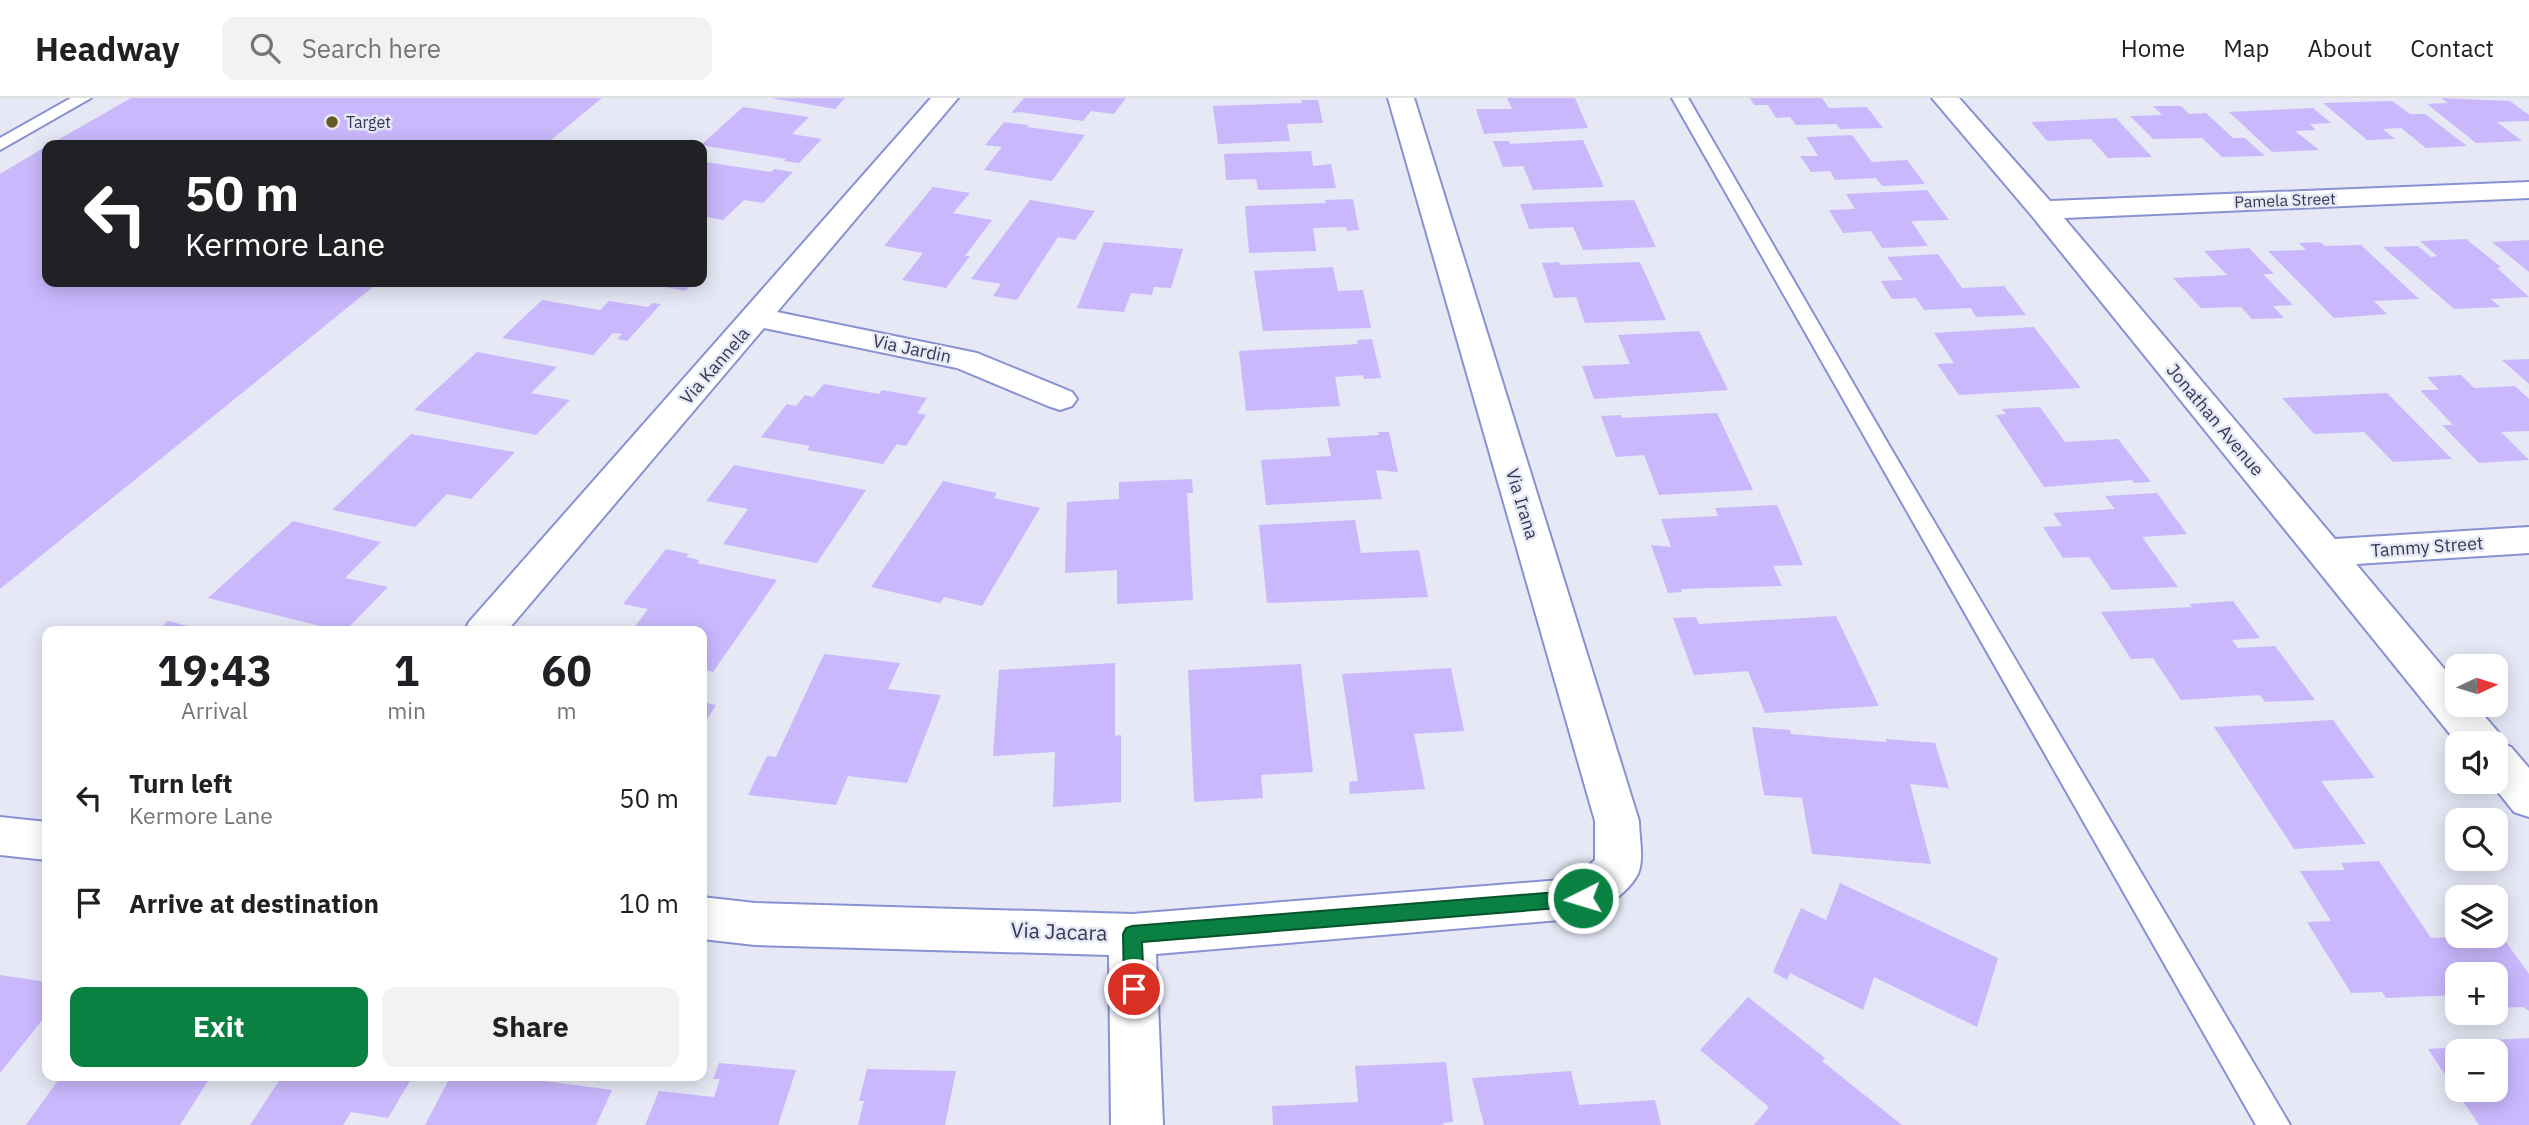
<!DOCTYPE html>
<meta charset="utf-8">
<style>
body{margin:0;font-family:"IBM Plex Sans",sans-serif;background:#f2f2f2;color:#202124;height:100vh;display:flex;flex-direction:column;font-size:26px;white-space:nowrap}
*{box-sizing:border-box;margin:0}
p{font-size:23px;color:#757577}
.icon{flex:none;width:38px;height:38px;fill:none;stroke:currentColor;stroke-width:2;stroke-linecap:round;stroke-linejoin:round}
.map{position:relative;flex:1;overflow:hidden}
.sheet{position:absolute;left:42px;top:528px;width:665px;height:455px;display:flex;flex-direction:column;background:#fff;border-radius:14px;box-shadow:0 4px 18px #0003}
.sheet>*{flex:none}
.hud{position:absolute;left:42px;top:42px;width:665px;height:147px;border-radius:14px;box-shadow:0 4px 18px #0003;background:#202124;color:#fff;overflow:hidden}
.needle{width:46px;rotate:86deg}
.fabs{position:absolute;left:2445px;top:556px;display:grid;gap:14px}
.fabs a{display:grid;place-items:center;width:63px;height:63px;border-radius:14px;background:#fff;box-shadow:0 4px 18px #0003;font-size:35px}
.pin{position:absolute;display:grid;place-items:center;width:60px;height:60px;color:#fff;margin:-30px;border:4px solid #fff;border-radius:50%;box-shadow:0 2px 7px #0007}
.me{position:absolute;width:77px;margin:-38px;rotate:265deg;stroke-linejoin:round;filter:drop-shadow(0 0 5px #0008)}
.turn{display:flex;align-items:center;gap:24px;height:147px;padding:0 28px;font-size:32px}
.turn .icon{width:91px;height:91px;stroke-width:2.5}
.turn b{display:block;font-size:49px;line-height:60px}
.eta{display:flex;justify-content:space-evenly;align-items:center;height:119px;text-align:center}
.eta b{font-size:42px;font-weight:700;line-height:49px}
.button{display:flex;gap:14px;margin-top:auto;padding:14px 28px}
.button a{flex:1;height:80px;border-radius:14px;background:#0b8043;color:#fff;font-size:28px;font-weight:700;line-height:80px;text-align:center}
.button a+a{background:#f2f2f2;color:#202124}
ul{padding:0;list-style:none}
li{display:flex;align-items:center;gap:21px;height:105px;padding:0 28px}
li div{flex:1}
li b{display:block;font-size:26px}
li em{font-style:normal}
header{display:flex;align-items:center;gap:42px;box-sizing:border-box;height:98px;padding:0 35px;background:#fff;border-bottom:2px solid #e0e0e0}
header strong{font-size:33px}
nav{display:flex;gap:38px;margin-inline-start:auto;font-size:24px}
.search{width:490px;height:63px;background:#f2f2f2;display:flex;align-items:center;gap:18px;box-sizing:border-box;padding:0 24px;border-radius:14px;color:#757577;font-size:26px}
.map>svg:first-child{display:block}
.building{fill:#cab8fd;fill-rule:evenodd}
.lines{fill:none;stroke-linecap:round;stroke-linejoin:round}
.lane-casing{stroke:#8892d2;stroke-width:4}
.street-casing{stroke:#8892d2;stroke-width:4}
.lane{fill:#fff;fill-rule:evenodd}
.street{fill:#fff;fill-rule:evenodd}
.route{fill:#0b8043;stroke:#07532c;stroke-width:2}
.poi-dot{fill:#655a26;stroke:#e6e8f6;stroke-width:2.5}
.labels{text-anchor:middle;stroke-width:5;stroke-linejoin:round;paint-order:stroke}
.far-poi-label{font-size:16px;fill:#353954;stroke:#e6e8f6;text-anchor:start}
.far-street-label{font-size:16px;fill:#353954;stroke:#e6e8f6}
.street-label{font-size:18px;fill:#353954;stroke:#e6e8f6}
.near-street-label{font-size:21px;fill:#353954;stroke:#e6e8f6}
</style>
<header>
<strong>Headway</strong>
<div class="search"><svg class="icon" aria-label="search" viewBox="0 0 24 24"><circle cx="10" cy="10" r="6"/><path d="M15 15l6 6"/></svg>Search here</div>
<nav><a>Home</a><a>Map</a><a>About</a><a>Contact</a></nav>
</header>
<div class="map">
<svg width="2529" height="1027" viewBox="0 0 2529 1027">
<rect width="100%" height="100%" fill="#e6e8f6"/>
<g class="building">
<polygon points="131,0 602,0 545,47 49,47"/>
<polygon points="771,0 845,0 835,11"/>
<polygon points="1024,0 1126,0 1114,16 1091,13 1083,23 1019,14 1011,15"/>
<polygon points="1507,0 1575,0 1588,30 1484,36 1476,11 1512,11"/>
<polygon points="1750,0 1822,0 1829,10 1867,9 1883,30 1840,31 1836,26 1796,27 1790,19 1776,20 1768,7 1754,7"/>
<polygon points="2441,0 2510,3 2529,17 2529,23 2497,24 2522,43 2476,45 2427,6 2448,5"/>
<polygon points="1301,2 1318,2 1323,25 1287,26 1290,43 1218,46 1213,8 1302,5"/>
<polygon points="2392,3 2410,16 2425,16 2467,48 2426,50 2401,30 2383,31 2395,41 2367,42 2323,5"/>
<polygon points="2153,8 2181,8 2189,16 2206,15 2233,40 2245,40 2265,58 2222,59 2202,40 2153,41 2130,18 2162,17"/>
<polygon points="743,9 809,19 792,36 822,41 799,65 784,63 786,61 701,47"/>
<polygon points="2313,10 2331,25 2310,26 2316,32 2295,33 2319,52 2272,54 2229,14"/>
<polygon points="2116,20 2152,59 2108,60 2091,41 2047,43 2031,24"/>
<polygon points="1004,24 1029,27 1027,29 1085,37 1052,83 984,72 1002,49 985,47"/>
<polygon points="1852,37 1872,64 1907,62 1925,86 1882,88 1876,80 1835,82 1830,73 1811,74 1800,58 1818,58 1806,39"/>
<polygon points="1583,42 1604,89 1533,92 1523,68 1503,69 1493,43 1509,43 1510,46"/>
<polygon points="47,48 47,184 379,184 0,491 0,76"/>
<polygon points="1311,53 1313,68 1331,66 1336,90 1258,92 1256,81 1226,82 1224,56"/>
<polygon points="706,64 771,74 774,71 793,74 763,105 744,102 723,122 702,118 702,67"/>
<polygon points="933,89 970,95 953,115 992,122 965,158 970,158 946,190 902,182 923,155 884,148"/>
<polygon points="1927,92 1949,122 1911,123 1928,148 1882,150 1871,133 1843,135 1829,112 1855,111 1846,96"/>
<polygon points="1353,101 1359,132 1347,133 1346,129 1313,130 1316,153 1249,155 1245,108 1326,105 1325,102"/>
<polygon points="1030,102 1095,113 1075,142 1058,139 1017,202 993,198 1001,186 971,181"/>
<polygon points="1634,102 1656,149 1583,152 1573,129 1529,131 1520,106"/>
<polygon points="2466,141 2501,169 2497,170 2529,199 2491,201 2500,209 2454,211 2383,149 2418,148 2431,159 2437,158 2420,143"/>
<polygon points="2529,142 2529,174 2492,144"/>
<polygon points="1104,144 1183,151 1171,190 1154,189 1152,197 1131,195 1124,214 1077,210"/>
<polygon points="2320,144 2325,148 2361,147 2419,201 2374,203 2387,216 2334,220 2268,153 2306,152 2299,145"/>
<polygon points="2249,150 2274,176 2263,176 2293,207 2273,208 2284,220 2252,221 2241,209 2201,210 2173,180 2227,177 2204,153"/>
<polygon points="1938,156 1962,190 2004,188 2026,217 1976,219 1971,210 1924,212 1916,200 1892,201 1881,183 1903,182 1887,159"/>
<polygon points="1559,164 1560,167 1640,164 1666,222 1585,225 1576,199 1554,200 1542,165"/>
<polygon points="1333,169 1338,193 1363,192 1371,230 1263,233 1254,173"/>
<polygon points="660,184 694,184 685,193 664,189 666,186"/>
<polygon points="542,202 600,212 609,203 648,209 652,205 661,206 627,243 617,241 622,236 613,235 593,257 502,240"/>
<polygon points="2034,229 2081,290 1959,297 1937,266 1954,265 1934,235"/>
<polygon points="1699,233 1728,292 1594,301 1582,268 1630,266 1618,237"/>
<polygon points="1372,241 1381,280 1364,281 1363,277 1335,279 1340,308 1246,313 1239,253 1358,246 1357,242"/>
<polygon points="477,254 557,269 531,295 570,302 536,337 414,312"/>
<polygon points="2529,261 2529,286 2502,262"/>
<polygon points="2461,277 2474,290 2515,288 2529,301 2529,333 2501,334 2529,362 2479,365 2442,327 2453,327 2420,292 2439,292 2427,279"/>
<polygon points="824,286 879,296 882,292 927,300 917,315 926,317 906,348 897,346 883,366 807,352 810,348 761,339 787,306 796,308 805,297 813,299"/>
<polygon points="2387,295 2452,361 2393,364 2364,334 2314,336 2282,300"/>
<polygon points="2040,309 2065,344 2118,341 2151,384 2134,385 2132,382 2044,389 1996,317 2006,316 2002,311"/>
<polygon points="1717,315 1753,392 1659,397 1644,357 1616,359 1601,318 1621,317 1622,320"/>
<polygon points="1378,334 1389,334 1398,374 1376,372 1382,401 1266,407 1261,362 1331,358 1327,340 1379,337"/>
<polygon points="411,336 515,354 471,401 447,396 415,429 332,412"/>
<polygon points="734,367 866,392 817,465 723,446 748,411 706,403"/>
<polygon points="1192,381 1193,395 1187,395 1193,502 1117,506 1117,472 1065,475 1067,404 1119,401 1119,384"/>
<polygon points="943,383 997,395 994,400 1040,410 982,508 944,499 940,505 871,489"/>
<polygon points="2157,395 2187,436 2142,439 2178,489 2112,492 2089,459 2063,460 2043,429 2062,428 2053,415 2115,411 2105,398"/>
<polygon points="1777,407 1803,467 1773,468 1782,488 1681,491 1682,494 1668,495 1651,447 1671,449 1661,421 1718,418 1715,410"/>
<polygon points="1355,422 1361,455 1419,452 1428,499 1267,505 1259,427"/>
<polygon points="293,423 381,444 345,480 388,489 344,534 208,500"/>
<polygon points="666,451 689,456 686,459 699,462 697,465 777,482 713,574 702,571 702,534 631,534 648,511 623,506"/>
<polygon points="2233,503 2260,540 2232,542 2238,550 2275,548 2315,602 2265,604 2260,597 2181,602 2153,560 2131,561 2101,514 2192,509 2189,506"/>
<polygon points="1836,518 1879,608 1765,615 1748,573 1694,577 1673,520 1696,519 1699,526"/>
<polygon points="168,523 207,533 207,534 156,534"/>
<polygon points="824,556 900,565 888,591 941,597 907,685 848,678 836,707 748,697 767,658 776,659"/>
<polygon points="1115,565 1115,638 1121,637 1121,704 1053,709 1055,654 993,658 999,572"/>
<polygon points="1301,566 1313,674 1261,677 1263,700 1194,704 1188,572"/>
<polygon points="1451,570 1464,633 1414,636 1425,691 1350,696 1349,684 1358,683 1342,576"/>
<polygon points="702,604 716,607 702,629"/>
<polygon points="2333,622 2375,680 2321,683 2366,746 2294,751 2214,629"/>
<polygon points="1752,629 1790,632 1791,636 1886,644 1886,641 1935,645 1949,690 1910,686 1931,766 1812,756 1802,700 1764,697"/>
<polygon points="2379,763 2431,840 2501,837 2529,876 2529,913 2523,909 2496,910 2496,877 2457,877 2457,897 2386,900 2382,894 2351,895 2307,824 2331,823 2300,773 2345,772 2341,765"/>
<polygon points="1840,785 1998,860 1977,929 1874,879 1863,912 1790,875 1787,882 1773,874 1801,810 1826,822"/>
<polygon points="0,877 47,884 47,916 0,975"/>
<polygon points="1748,899 1825,960 1822,963 1902,1027 1754,1027 1769,1009 1700,952"/>
<path d="M 2529,940 L 2529,1027 L 2479,1027 L 2428,951 L 2495,947 L 2492,942 ZM 2457,954 L 2496,954 L 2496,992 L 2457,992 Z"/>
<polygon points="1446,964 1453,1024 1443,1025 1444,1027 1273,1027 1272,1008 1358,1004 1355,968"/>
<polygon points="719,965 796,972 778,1027 645,1027 659,993 714,999 720,981 713,981"/>
<polygon points="867,971 956,973 945,1027 858,1027 864,1003 859,1003"/>
<polygon points="1571,973 1579,1007 1655,1002 1661,1027 1484,1027 1472,980"/>
<polygon points="61,978 185,978 209,981 180,1027 26,1027"/>
<polygon points="282,978 413,978 388,1020 351,1014 343,1027 250,1027"/>
<polygon points="442,978 546,978 544,983 612,992 596,1027 425,1027 448,983 440,982"/>
</g>
<g class="lines">
<g class="lane-casing">
<g id="lane">
<polygon points="71,0 91,0 0,52 0,40"/>
<polygon points="1672,0 1688,0 1890,349 2290,1027 2256,1027"/>
</g>
</g>
<g class="street-casing">
<g id="street">
<polygon points="931,0 958,0 777,214 977,255 1072,294 1077,301 1072,308 1060,312 1048,308 957,270 764,230 506,534 464,534 469,524"/>
<path d="M 1388,0 L 1414,0 L 1639,723 C 1639,737 1643,755 1640,769 C 1637,789 1601,814 1583,820 L 1156,856 L 1163,1027 L 1111,1027 L 1109,857 L 755,847 L 702,841 L 702,799 L 755,805 L 1132,816 L 1573,781 L 1595,762 L 1595,723 Z"/>
<polygon points="1932,0 1959,0 2050,103 2529,84 2529,100 2064,120 2335,441 2529,429 2529,455 2356,466 2457,586 2457,607 2475,607 2498,634 2504,646 2511,649 2529,670 2529,719 2514,714 2490,684 2496,684 2496,646 2458,646 2032,118"/>
<polygon points="0,719 47,724 47,762 0,757"/>
</g>
</g>
<use href="#lane" class="lane"/>
<use href="#street" class="street"/>
</g>
<polygon class="route" points="1583,792 1590,794 1593,800 1590,806 1583,808 1142,844 1144,891 1141,897 1134,900 1127,897 1124,891 1123,836 1126,830 1132,828"/>
<circle class="poi-dot" cx="332" cy="24" r="7"/>
<g class="labels">
<g class="far-poi-label">
<text x="346" y="30">Target</text>
</g>
<g class="far-street-label">
<text transform="translate(2285 102) rotate(-2)" y="6">Pamela Street</text>
</g>
<g class="street-label">
<text transform="translate(912 251) rotate(12)" y="6">Via Jardin</text>
<text transform="translate(715 268) rotate(-49)" y="6">Via Kannela</text>
<text transform="translate(2215 322) rotate(50)" y="6">Jonathan Avenue</text>
<text transform="translate(1522 406) rotate(73)" y="6">Via Irana</text>
<text transform="translate(2427 449) rotate(-4)" y="6">Tammy Street</text>
</g>
<g class="near-street-label">
<text transform="translate(1059 834) rotate(2)" y="7">Via Jacara</text>
</g>
</g>
</svg>
<div class="fabs">
<a><svg class="needle" viewBox="-14 -14 28 28"><path d="M0-13l5 13h-10z" fill="#e53935"/><path d="M0 13l5-13h-10z" fill="#757577"/></svg></a>
<a><svg class="icon" aria-label="sound" viewBox="0 0 24 24"><path d="M4 9h4l5-4v14l-5-4H4zM17 9q2 3 0 6"/></svg></a>
<a><svg class="icon" aria-label="search" viewBox="0 0 24 24"><circle cx="10" cy="10" r="6"/><path d="M15 15l6 6"/></svg></a>
<a><svg class="icon" aria-label="layers" viewBox="0 0 24 24"><path d="M12 4l9 5-9 5-9-5zM3 14l9 5 9-5"/></svg></a>
<a>+</a>
<a>−</a>
</div>
<div class="pin" style="left:1134px;top:891px;background:#d93025"><svg class="icon" aria-label="arrive" viewBox="0 0 24 24"><path d="M6 21V4h12l-3 4 3 4H6"/></svg></div>
<svg class="me" style="left:1583px;top:800px" viewBox="-20 -20 40 40"><circle r="17" fill="#0b8043" stroke="#fff" stroke-width="3"/><path d="M0-11L8 9 0 5-8 9z" fill="#fff"/></svg>
<div class="hud">
<div class="turn"><svg class="icon" aria-label="left" viewBox="0 0 24 24"><path d="M17 20v-9H6M10 6l-5 5 5 5"/></svg><div><b>50 m</b>Kermore Lane</div></div>
</div>
<section class="sheet">
<div class="eta">
<div><b>19:43</b><p>Arrival</p></div>
<div><b>1</b><p>min</p></div>
<div><b>60</b><p>m</p></div>
</div>
<ul>
<li><svg class="icon" aria-label="left" viewBox="0 0 24 24"><path d="M17 20v-9H6M10 6l-5 5 5 5"/></svg><div><b>Turn left</b><p>Kermore Lane</p></div><em>50 m</em></li>
<li><svg class="icon" aria-label="arrive" viewBox="0 0 24 24"><path d="M6 21V4h12l-3 4 3 4H6"/></svg><div><b>Arrive at destination</b></div><em>10 m</em></li>
</ul>
<div class="button"><a>Exit</a><a>Share</a></div>
</section>
</div>
